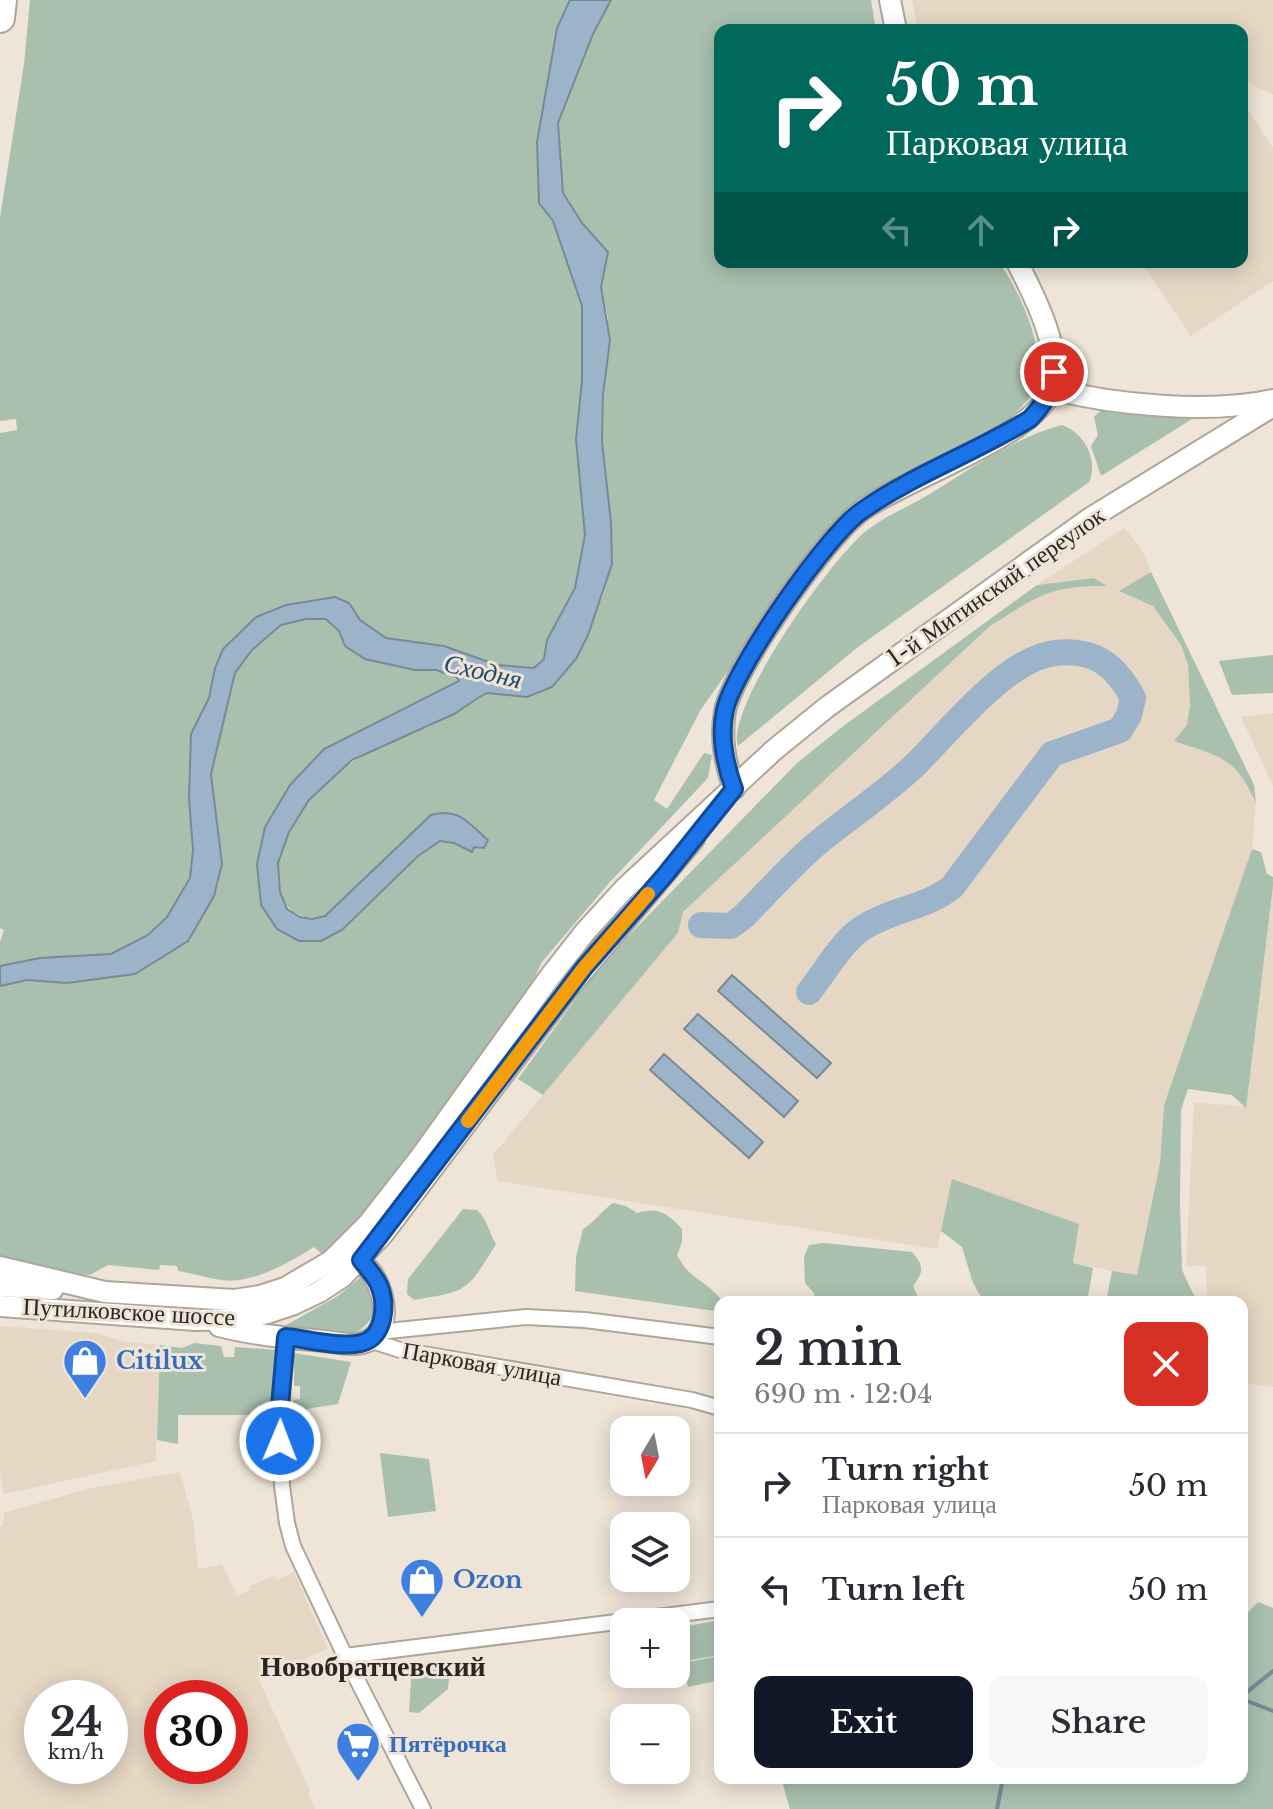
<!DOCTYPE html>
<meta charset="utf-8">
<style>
body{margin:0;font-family:"Libre Baskerville",serif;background:#f7f7f7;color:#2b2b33;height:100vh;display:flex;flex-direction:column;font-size:30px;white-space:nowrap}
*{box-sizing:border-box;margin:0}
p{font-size:26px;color:#7c7c81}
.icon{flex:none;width:44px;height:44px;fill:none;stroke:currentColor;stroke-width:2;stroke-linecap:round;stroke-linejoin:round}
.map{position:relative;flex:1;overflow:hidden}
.panel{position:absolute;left:714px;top:1296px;width:534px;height:488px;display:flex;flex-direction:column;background:#fff;border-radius:16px;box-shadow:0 4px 20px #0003}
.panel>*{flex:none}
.top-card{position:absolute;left:714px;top:24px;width:534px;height:244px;border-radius:16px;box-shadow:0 4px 20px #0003;background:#00695c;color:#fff;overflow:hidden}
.needle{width:52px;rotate:190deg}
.tools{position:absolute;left:610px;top:1416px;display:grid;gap:16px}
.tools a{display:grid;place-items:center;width:80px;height:80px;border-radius:16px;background:#fff;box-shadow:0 4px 20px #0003;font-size:40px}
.speed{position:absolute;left:24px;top:1680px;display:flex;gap:16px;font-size:40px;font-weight:700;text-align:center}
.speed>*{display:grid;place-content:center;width:104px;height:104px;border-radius:50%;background:#fff;box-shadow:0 4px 20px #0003;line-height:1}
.speed small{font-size:20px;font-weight:400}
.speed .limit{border:12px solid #d22;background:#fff;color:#111}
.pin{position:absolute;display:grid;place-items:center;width:68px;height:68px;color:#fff;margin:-34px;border:4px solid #fff;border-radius:50%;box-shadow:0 2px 8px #0007}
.me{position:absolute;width:88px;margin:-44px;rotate:1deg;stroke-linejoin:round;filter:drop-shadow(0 0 6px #0008)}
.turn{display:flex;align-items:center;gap:28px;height:168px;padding:0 40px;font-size:36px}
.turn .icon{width:104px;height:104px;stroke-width:2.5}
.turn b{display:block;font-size:56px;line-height:68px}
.lanes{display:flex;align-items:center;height:76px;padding:0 40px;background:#0003;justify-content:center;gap:40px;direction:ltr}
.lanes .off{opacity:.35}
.round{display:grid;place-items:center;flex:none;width:84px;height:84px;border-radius:16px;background:#f7f7f7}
.overview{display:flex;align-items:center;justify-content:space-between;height:136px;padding:0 40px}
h1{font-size:48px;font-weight:600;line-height:60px}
.action{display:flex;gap:16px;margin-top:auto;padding:16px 40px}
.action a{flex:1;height:92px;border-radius:16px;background:#111827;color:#fff;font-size:32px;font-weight:600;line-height:92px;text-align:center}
.action a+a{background:#f7f7f7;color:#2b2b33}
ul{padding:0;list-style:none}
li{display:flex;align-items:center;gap:24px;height:104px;padding:0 40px;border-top:2px solid #e1e1e2}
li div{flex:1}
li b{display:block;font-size:30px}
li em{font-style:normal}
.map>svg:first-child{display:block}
.built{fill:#e6d7c4;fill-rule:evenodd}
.green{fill:#a9c0af}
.water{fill:#9bb4c9;stroke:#798a97;stroke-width:2}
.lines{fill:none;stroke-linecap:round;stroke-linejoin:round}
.stream{stroke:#798a97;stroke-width:4}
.river{stroke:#9bb4c9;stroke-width:26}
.street-casing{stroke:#afa69a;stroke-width:18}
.secondary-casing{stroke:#afa69a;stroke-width:24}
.highway-casing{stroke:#afa69a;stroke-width:32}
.street{stroke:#fff;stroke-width:14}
.secondary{stroke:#fff;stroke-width:20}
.highway{stroke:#fff;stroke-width:28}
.route-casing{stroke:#114b97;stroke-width:20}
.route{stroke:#1a73e8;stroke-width:14}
.slow{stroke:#f59e0b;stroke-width:14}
.labels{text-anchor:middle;stroke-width:6;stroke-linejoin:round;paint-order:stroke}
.street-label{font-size:24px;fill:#2a2722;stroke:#eee4d7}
.shop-label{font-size:24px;font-weight:bold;fill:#366cbe;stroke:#eee4d7;text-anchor:start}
.water-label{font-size:26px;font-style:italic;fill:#204b6a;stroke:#eee4d7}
.quarter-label{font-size:28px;font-weight:bold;fill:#2a2722;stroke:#eee4d7}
</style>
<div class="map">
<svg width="1273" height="1809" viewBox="0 0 1273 1809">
<rect width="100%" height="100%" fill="#eee4d7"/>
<g class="built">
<polygon points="912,0 1273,0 1273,95 1242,79 1242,30 918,30"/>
<polygon points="1248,110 1273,148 1273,281 1191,336 1141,262 1242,262 1242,114"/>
<polygon points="1124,528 1141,548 1151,572 1120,591 1153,606 1181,645 1188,665 1190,705 1187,725 1175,741 1226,759 1245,778 1256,803 1252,849 1164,1105 1160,1163 1137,1276 1073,1263 1079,1224 953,1180 937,1249 498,1181 493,1155 678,933 683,912 990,626 1038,595 1074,585 1105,586 1094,578 1037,585"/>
<polygon points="1273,713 1273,786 1241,717"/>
<polygon points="1273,886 1273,1387 1242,1382 1242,1302 1207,1302 1206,1266 1186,1266 1194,1102 1246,1107"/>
<polygon points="0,1326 96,1333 125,1342 160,1345 156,1461 4,1494 0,1474"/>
<path d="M 180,1472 L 193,1520 L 198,1569 L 222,1564 L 237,1596 L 251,1590 L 250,1586 L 274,1575 L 277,1580 L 294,1572 L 328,1649 L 258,1678 L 310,1791 L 308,1793 L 315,1809 L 0,1809 L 0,1527 L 3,1525 L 4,1513 L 87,1489 ZM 42,1698 L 110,1698 L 110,1766 L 42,1766 ZM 230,1698 L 230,1766 L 162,1766 L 162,1698 Z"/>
</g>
<g class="green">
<polygon points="30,0 570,0 557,28 537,142 539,203 553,221 582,306 582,381 576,439 585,535 575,588 547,640 544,659 534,668 497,665 444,646 386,638 360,620 349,603 335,597 286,605 256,617 223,649 215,668 209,698 191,734 189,798 193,850 190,878 167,917 148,935 110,954 40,958 0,966 0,942 4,930 0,928 0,433 17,430 16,419 0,421 0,218 24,64"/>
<path d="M 611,0 L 871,0 L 876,30 L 720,30 L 720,262 L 999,262 C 1020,292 1051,356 1032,393 C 1025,406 1013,415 1001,424 L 870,492 L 851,505 L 822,536 L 700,711 L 654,800 L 667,809 L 704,753 L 712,755 L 708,778 L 609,883 L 542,962 L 528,991 L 374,1207 L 323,1255 L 314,1247 C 291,1262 250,1285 221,1280 C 206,1278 193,1273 178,1271 L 177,1266 L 160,1265 L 159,1270 L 108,1265 L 90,1275 L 48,1271 L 0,1258 L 0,986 L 27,980 L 67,983 L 135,974 L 208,907 L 219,882 L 211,774 L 235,672 L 252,650 L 281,625 L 306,619 L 326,619 L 339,631 L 345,646 C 367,653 389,663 412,669 C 429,673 446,667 459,682 L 387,716 L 265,827 L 277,928 L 342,930 C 360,912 421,844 442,842 C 453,840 463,848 472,852 L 473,847 L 482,849 L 431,815 L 325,916 C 289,925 271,893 279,860 C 284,839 296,818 309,800 C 348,750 402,743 454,714 C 464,709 474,697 485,694 C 497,691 515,696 527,697 L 576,659 L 603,595 L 612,564 L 611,523 L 602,442 L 608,318 L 601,287 L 608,252 L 582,223 L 563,193 L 558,123 L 593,34 Z"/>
<polygon points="1101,410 1192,419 1101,476 1091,446 1098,435 1094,417"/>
<path d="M 1062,425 C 1084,432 1099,461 1089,482 L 858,647 L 738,746 C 725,707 836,551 870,528 C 886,516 906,508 923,498 C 967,472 1012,438 1062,425 Z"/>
<path d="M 1151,572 L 1254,785 L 1256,803 C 1235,756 1220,757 1174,741 L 1187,725 L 1190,705 L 1188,665 L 1181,645 L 1153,606 L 1119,591 Z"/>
<path d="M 1094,578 L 1107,586 C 1050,585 1036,597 990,626 L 683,912 L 678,933 L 543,1095 L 518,1079 L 600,965 L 797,763 L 842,727 L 1037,585 Z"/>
<polygon points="1273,655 1273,693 1232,695 1219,661"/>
<polygon points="1252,849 1261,852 1267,874 1273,877 1273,886 1246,1108 1232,1095 1188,1089 1181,1110 1180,1203 1182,1270 1197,1302 1106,1302 1112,1271 1137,1275 1160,1163 1164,1105"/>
<polygon points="952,1179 1079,1224 1073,1263 1093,1268 1087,1302 984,1302 973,1283 962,1247 941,1231"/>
<path d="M 613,1203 L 626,1206 L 637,1213 C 657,1206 669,1214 682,1229 L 682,1242 L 677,1255 C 691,1282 706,1279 722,1301 L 715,1311 L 575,1291 L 576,1257 L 583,1229 C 595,1222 601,1211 613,1203 Z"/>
<path d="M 463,1209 L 477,1210 C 488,1220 488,1232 496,1244 C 467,1291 469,1291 414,1300 L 407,1294 L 408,1279 Z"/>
<path d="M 824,1243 L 912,1252 C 924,1265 924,1272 913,1286 L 920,1302 L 813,1302 L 814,1293 L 805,1283 L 804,1257 L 809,1245 Z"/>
<path d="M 361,1277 C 379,1299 380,1323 350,1335 L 281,1328 L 338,1296 Z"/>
<polygon points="194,1343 221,1346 224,1357 234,1357 235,1347 277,1350 272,1415 178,1415 178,1444 157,1440 160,1345 182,1348"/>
<polygon points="294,1353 351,1362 338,1404 287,1412 294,1400 300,1399 300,1386 294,1386"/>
<polygon points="380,1453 429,1459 436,1511 388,1517"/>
<polygon points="1258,1602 1273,1608 1273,1809 790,1809 781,1778 1242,1778 1242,1641 1247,1631 1246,1614"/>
<polygon points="720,1620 720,1655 690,1660 683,1627"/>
<polygon points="720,1656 720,1680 688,1687 683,1663"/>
<polygon points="412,1665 450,1667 448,1689 419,1713 409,1712"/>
</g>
<g class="water">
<path d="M 570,0 L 611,0 L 593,34 L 558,123 L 563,193 L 582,223 L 608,252 L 601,287 L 610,340 L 603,395 L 602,442 L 611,523 L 612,564 L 588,635 L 576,659 L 552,687 L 527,697 L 487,693 L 478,698 L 454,714 L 352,760 L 309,800 L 289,832 L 278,863 L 280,892 L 287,909 L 300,917 L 312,919 L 325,916 L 431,815 C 459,807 468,823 488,840 L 484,848 L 474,847 L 472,852 L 454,843 L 440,841 L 418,856 L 342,930 L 321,941 L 299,941 L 277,929 L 261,905 L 257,864 L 265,827 L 290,785 L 324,749 L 459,681 L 456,677 L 436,670 L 415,670 L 365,659 L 345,646 L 339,631 L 326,619 L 306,619 L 281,625 L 252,650 L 235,673 L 211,774 L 222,864 L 214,896 L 188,941 L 135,974 L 67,983 L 27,980 L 0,986 L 0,966 L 40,958 L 111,954 L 148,935 L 167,917 L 190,878 L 193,850 L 189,798 L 191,734 L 209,698 L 215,668 L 223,649 L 256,617 L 286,605 L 335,597 L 349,603 L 360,620 L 386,638 L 444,646 L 497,665 L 534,668 L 544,659 L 547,640 L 575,588 L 585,535 L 576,439 L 582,381 L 582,306 L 553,221 L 539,203 L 537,142 L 557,28 Z"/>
<polygon points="732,975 831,1063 817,1078 718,991"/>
<polygon points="698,1014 798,1101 784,1117 684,1029"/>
<polygon points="664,1054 763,1142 749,1158 650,1070"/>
</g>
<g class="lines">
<g class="stream">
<polyline points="1242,1696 1273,1671"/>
<polyline points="1242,1699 1273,1711"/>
<polyline points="997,1809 1003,1778"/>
</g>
<path class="river" d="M 701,925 L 731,926 L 744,916 C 767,893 789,868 813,847 C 846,819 882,796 914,766 C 949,732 1005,659 1055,653 C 1095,648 1116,666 1133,698 L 1129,715 L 1120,730 L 1052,754 L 952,887 C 926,908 888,910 861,929 C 840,944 825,972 809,992"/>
<g class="street-casing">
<g id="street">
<polyline points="378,1332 526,1317 585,1320 720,1337"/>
<polyline points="286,1337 279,1418 282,1486 287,1523 293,1546 345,1656 423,1809"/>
<polyline points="369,1340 400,1350 692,1400 720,1408"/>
<polyline points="345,1656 720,1609"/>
</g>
</g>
<g class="secondary-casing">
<g id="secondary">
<polyline points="890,0 896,30"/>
<path d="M 1052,389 C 1114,405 1210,414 1273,400"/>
<path d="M 734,789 C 725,763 720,738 725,711 C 733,669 825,538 861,511 C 903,479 1038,436 1052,388 C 1063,351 1034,295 1017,262"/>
<polyline points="0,1267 105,1292 234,1300 260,1296 285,1288 331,1261 369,1223 419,1159 549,978 585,932 625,888 774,750 827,707 1089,519 1273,406"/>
<polyline points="0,1286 53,1289"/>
<polyline points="0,1306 196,1320 241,1319 267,1313 294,1304 319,1292 342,1277 383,1234 566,991 694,839"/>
<path d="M 219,1326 C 254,1335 289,1338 324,1341 C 336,1342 350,1346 362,1343 C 401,1334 382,1264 349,1256"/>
</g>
</g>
<g class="highway-casing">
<polyline id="highway" points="0,18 2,0"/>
</g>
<use href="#street" class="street"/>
<use href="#secondary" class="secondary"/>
<use href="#highway" class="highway"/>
</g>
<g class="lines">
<g class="route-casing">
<path id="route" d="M 280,1441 L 279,1418 L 286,1337 C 307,1339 341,1348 361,1343 C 385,1338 387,1304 379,1285 C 375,1276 367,1268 361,1260 L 584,968 L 666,874 L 734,789 C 725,764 719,737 725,710 C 734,669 827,534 863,510 C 915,474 976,452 1030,419 C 1044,404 1051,393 1054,372"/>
</g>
<use href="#route" class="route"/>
<polyline class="slow" points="468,1121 584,968 648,894"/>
</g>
<defs>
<g id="shop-pin" transform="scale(2.3)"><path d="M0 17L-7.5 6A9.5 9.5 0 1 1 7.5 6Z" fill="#3f7fe0" stroke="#eee4d7"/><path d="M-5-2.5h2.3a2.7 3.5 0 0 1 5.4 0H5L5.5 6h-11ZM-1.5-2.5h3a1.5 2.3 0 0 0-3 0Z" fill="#fff"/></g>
<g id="supermarket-pin" transform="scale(2.3)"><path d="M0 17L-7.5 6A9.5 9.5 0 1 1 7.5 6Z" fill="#3f7fe0" stroke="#eee4d7"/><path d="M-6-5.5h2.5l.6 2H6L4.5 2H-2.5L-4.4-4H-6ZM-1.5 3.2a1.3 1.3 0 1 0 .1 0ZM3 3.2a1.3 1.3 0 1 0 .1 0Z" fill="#fff"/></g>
</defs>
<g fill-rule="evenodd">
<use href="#shop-pin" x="85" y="1361"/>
<use href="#shop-pin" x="422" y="1580"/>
<use href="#supermarket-pin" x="358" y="1744"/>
</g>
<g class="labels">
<g class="street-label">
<text transform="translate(996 587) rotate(-35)" y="8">1-й Митинский переулок</text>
<text transform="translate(129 1312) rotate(3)" y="8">Путилковское шоссе</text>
<text transform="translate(482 1364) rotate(10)" y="8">Парковая улица</text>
</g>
<g class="shop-label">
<text x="116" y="1369">Citilux</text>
<text x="453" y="1588">Ozon</text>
<text x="389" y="1752">Пятёрочка</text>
</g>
<g class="water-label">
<text transform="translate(483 671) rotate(13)" y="9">Сходня</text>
</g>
<g class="quarter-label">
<text x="373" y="1676">Новобратцевский</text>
</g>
</g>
</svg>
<div class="tools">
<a><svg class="needle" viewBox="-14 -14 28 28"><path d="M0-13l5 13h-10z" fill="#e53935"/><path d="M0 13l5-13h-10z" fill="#7c7c81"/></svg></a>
<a><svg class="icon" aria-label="layers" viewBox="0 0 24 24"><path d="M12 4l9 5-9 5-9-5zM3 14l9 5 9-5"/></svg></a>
<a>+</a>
<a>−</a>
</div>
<div class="speed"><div>24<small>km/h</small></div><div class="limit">30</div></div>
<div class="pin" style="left:1054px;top:372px;background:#d93025"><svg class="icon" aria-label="arrive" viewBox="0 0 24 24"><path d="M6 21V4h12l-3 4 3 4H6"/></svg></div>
<svg class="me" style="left:280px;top:1441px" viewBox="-20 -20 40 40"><circle r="17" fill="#1a73e8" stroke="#fff" stroke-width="3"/><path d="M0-11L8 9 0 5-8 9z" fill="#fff"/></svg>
<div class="top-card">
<div class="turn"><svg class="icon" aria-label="right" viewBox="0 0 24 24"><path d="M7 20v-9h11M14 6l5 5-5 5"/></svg><div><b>50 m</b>Парковая улица</div></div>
<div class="lanes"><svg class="icon off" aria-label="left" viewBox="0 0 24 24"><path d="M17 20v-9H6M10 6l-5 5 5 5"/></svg><svg class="icon off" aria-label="ahead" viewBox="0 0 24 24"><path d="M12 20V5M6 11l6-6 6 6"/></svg><svg class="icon" aria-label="right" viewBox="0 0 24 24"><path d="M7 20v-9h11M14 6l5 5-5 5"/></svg></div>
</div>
<section class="panel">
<div class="overview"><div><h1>2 min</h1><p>690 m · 12:04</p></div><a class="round" style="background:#d93025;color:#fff"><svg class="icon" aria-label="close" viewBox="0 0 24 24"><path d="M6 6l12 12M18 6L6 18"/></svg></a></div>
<ul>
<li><svg class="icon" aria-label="right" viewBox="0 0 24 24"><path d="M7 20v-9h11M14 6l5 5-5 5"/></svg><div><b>Turn right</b><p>Парковая улица</p></div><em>50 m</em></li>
<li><svg class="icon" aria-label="left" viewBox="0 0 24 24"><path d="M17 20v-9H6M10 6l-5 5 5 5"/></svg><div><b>Turn left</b></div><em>50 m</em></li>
</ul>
<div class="action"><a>Exit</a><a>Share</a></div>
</section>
</div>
